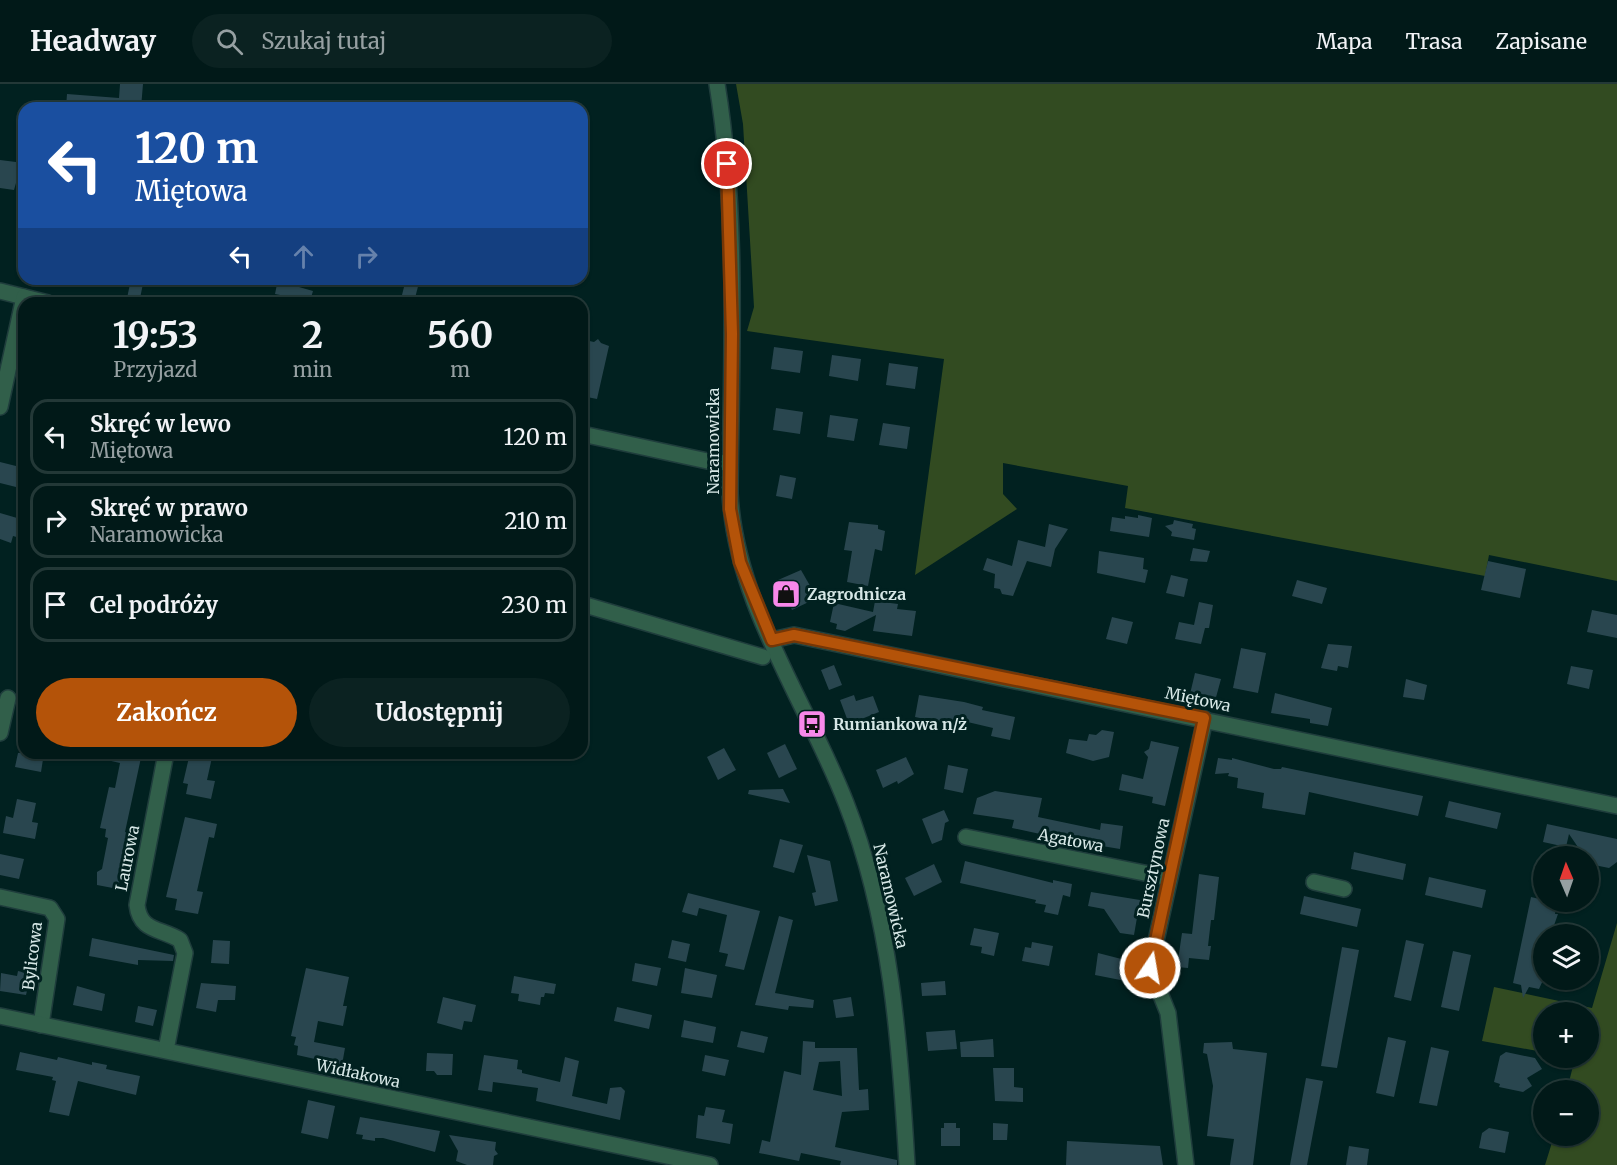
<!DOCTYPE html>
<html lang="pl">
<meta charset="utf-8">
<style>
body{margin:0;font-family:Merriweather,serif;background:#0b2221;color:#f1f3f6;height:100vh;display:flex;flex-direction:column;font-size:22px;white-space:nowrap}
*{box-sizing:border-box;margin:0}
p{font-size:20px;color:#96a0a2}
.icon{flex:none;width:33px;height:33px;fill:none;stroke:currentColor;stroke-width:2;stroke-linecap:round;stroke-linejoin:round}
.map{position:relative;flex:1;overflow:hidden}
.side{position:absolute;left:18px;top:213px;width:570px;height:462px;display:flex;flex-direction:column;background:#011918;border-radius:18px;box-shadow:0 2px 4px #0004,0 0 0 2px #233837}
.side>*{flex:none}
.guide{position:absolute;left:18px;top:18px;width:570px;height:183px;border-radius:18px;box-shadow:0 2px 4px #0004,0 0 0 2px #233837;background:#1a4fa0;color:#fff;overflow:hidden}
.needle{width:39px;rotate:358deg}
.fabs{position:absolute;left:1533px;top:762px;display:grid;gap:12px}
.fabs a{display:grid;place-items:center;width:66px;height:66px;border-radius:50%;background:#011918;box-shadow:0 2px 4px #0004,0 0 0 2px #233837;font-size:30px}
.pin{position:absolute;display:grid;place-items:center;width:51px;height:51px;color:#fff;margin:-26px;border:3px solid #fff;border-radius:50%;box-shadow:0 2px 6px #0007}
.me{position:absolute;width:66px;margin:-33px;rotate:12deg;stroke-linejoin:round;filter:drop-shadow(0 0 4px #0008)}
.turn{display:flex;align-items:center;gap:21px;height:126px;padding:0 18px;font-size:27px}
.turn .icon{width:78px;height:78px;stroke-width:2.5}
.turn b{display:block;font-size:42px;line-height:51px}
.lanes{display:flex;align-items:center;height:57px;padding:0 18px;background:#0003;justify-content:center;gap:30px;direction:ltr}
.lanes .off{opacity:.35}
.eta{display:flex;justify-content:space-evenly;align-items:center;height:102px;text-align:center}
.eta b{font-size:36px;font-weight:700;line-height:42px}
.action{display:flex;gap:12px;margin-top:auto;padding:12px 18px}
.action a{flex:1;height:69px;border-radius:36px;background:#b45309;color:#fff;font-size:24px;font-weight:700;line-height:69px;text-align:center}
.action a+a{background:#0b2221;color:#f1f3f6}
ul{padding:0;list-style:none}
li{display:flex;align-items:center;gap:18px;height:75px;margin:0 12px 9px;padding:0 6px;border:3px solid #233837;border-radius:18px}
li div{flex:1}
li b{display:block;font-size:22px}
li em{font-style:normal}
header{display:flex;align-items:center;gap:36px;box-sizing:border-box;height:84px;padding:0 30px;background:#011918;border-bottom:2px solid #233837}
header strong{font-size:28px}
nav{display:flex;gap:33px;margin-inline-start:auto;font-size:21px}
.search{width:420px;height:54px;background:#0b2221;display:flex;align-items:center;gap:15px;box-sizing:border-box;padding:0 21px;border-radius:33px;color:#96a0a2;font-size:22px}
.map>svg:first-child{display:block}
.green{fill:#324b21}
.building{fill:#29464f;fill-rule:evenodd}
.lines{fill:none;stroke-linecap:round;stroke-linejoin:round}
.minor-casing{stroke:#1f3d3c;stroke-width:18}
.minor{stroke:#315f4a;stroke-width:15}
.route-casing{stroke:#753606;stroke-width:15}
.route{stroke:#b45309;stroke-width:10}
.labels{text-anchor:middle;stroke-width:6;stroke-linejoin:round;paint-order:stroke}
.street-label{font-size:16px;fill:#d6e7e6;stroke:#012120}
.poi-label{font-size:16px;font-weight:bold;fill:#d6e7e6;stroke:#012120;text-anchor:start}
</style>
<header>
<strong>Headway</strong>
<div class="search"><svg class="icon" aria-label="search" viewBox="0 0 24 24"><circle cx="10" cy="10" r="6"/><path d="M15 15l6 6"/></svg>Szukaj tutaj</div>
<nav><a>Mapa</a><a>Trasa</a><a>Zapisane</a></nav>
</header>
<div class="map">
<svg width="1617" height="1081" viewBox="0 0 1617 1081">
<rect width="100%" height="100%" fill="#012120"/>
<g class="green">
<polygon points="736,0 1617,0 1617,497 1489,471 1485,492 1125,424 1128,402 1003,379 1003,410 1017,425 915,491 944,275 747,247 754,223 743,40"/>
<polygon points="1617,839 1617,1081 1545,1081 1554,1052 1588,1052 1588,1006 1567,1006 1575,974 1588,974 1588,928 1544,928 1543,968 1482,957 1494,903 1592,924"/>
</g>
<g class="building">
<polygon points="120,0 143,0 141,24 66,24 67,10 119,14"/>
<polygon points="0,76 24,79 24,101 16,99 14,106 0,104"/>
<polygon points="131,195 144,195 139,219 126,219"/>
<polygon points="278,195 293,195 292,201 313,207 310,217 275,210"/>
<polygon points="406,195 420,195 415,214 402,211"/>
<polygon points="598,255 601,259 609,262 597,315 582,312 582,262 585,256 594,258"/>
<polygon points="774,263 803,267 800,289 771,285"/>
<polygon points="832,271 861,275 858,297 829,292"/>
<polygon points="889,279 918,283 915,305 886,301"/>
<polygon points="776,324 803,328 800,350 773,346"/>
<polygon points="830,331 858,335 854,357 827,353"/>
<polygon points="883,339 910,343 907,365 879,361"/>
<polygon points="0,378 24,384 24,405 0,399"/>
<polygon points="780,391 796,394 792,415 776,412"/>
<polygon points="0,429 24,436 20,454 13,452 11,459 0,455"/>
<polygon points="1138,431 1152,434 1149,453 1110,447 1112,433 1125,435 1125,432 1138,434"/>
<polygon points="1174,436 1193,440 1192,444 1196,445 1194,456 1171,452 1172,448 1165,442 1173,440"/>
<polygon points="849,438 878,441 878,445 885,447 882,467 875,465 868,502 847,498 852,467 844,466"/>
<polygon points="1049,440 1068,445 1055,465 1051,483 1027,477 1013,512 1002,510 1000,505 994,504 995,490 983,486 987,474 1012,482 1018,456 1045,463"/>
<polygon points="1193,464 1210,467 1207,478 1190,477"/>
<polygon points="1099,467 1144,474 1143,485 1148,486 1145,499 1097,489"/>
<polygon points="1488,477 1526,485 1520,514 1481,506"/>
<polygon points="801,486 817,514 792,526 778,496"/>
<polygon points="1171,491 1188,495 1184,513 1166,509"/>
<polygon points="1297,496 1327,504 1322,520 1292,512"/>
<polygon points="875,517 898,520 897,525 916,527 912,552 873,547 876,531 845,547 836,545 837,540 830,538 834,519 873,528"/>
<polygon points="1199,518 1213,521 1209,544 1205,544 1201,560 1175,555 1179,538 1194,541"/>
<polygon points="1592,526 1617,531 1617,554 1587,548"/>
<polygon points="1112,533 1133,538 1127,560 1106,555"/>
<polygon points="1328,560 1352,562 1348,584 1338,582 1337,587 1321,584"/>
<polygon points="1241,564 1266,569 1258,609 1233,604"/>
<polygon points="834,581 842,601 829,606 821,586"/>
<polygon points="1571,582 1593,586 1589,605 1567,600"/>
<polygon points="1195,589 1221,595 1215,617 1190,610"/>
<polygon points="1406,595 1427,601 1424,616 1403,613"/>
<polygon points="1275,609 1332,624 1328,642 1310,639 1310,635 1271,629"/>
<polygon points="854,611 856,617 873,612 879,628 849,640 840,616"/>
<polygon points="919,611 964,618 983,623 982,626 1015,633 1010,656 991,652 993,644 959,636 958,642 915,633"/>
<polygon points="1102,646 1114,648 1109,673 1093,677 1066,669 1069,655 1087,657 1089,650 1096,651"/>
<polygon points="1151,657 1179,663 1165,722 1152,719 1153,713 1119,706 1122,690 1143,695 1148,673 1144,668 1149,665"/>
<polygon points="785,660 797,685 779,694 767,669"/>
<polygon points="724,664 736,686 718,696 707,673"/>
<polygon points="18,669 44,669 41,688 15,683"/>
<polygon points="99,669 142,669 125,748 129,749 118,805 97,801 97,788 102,785 108,754 105,753 106,745 100,744 109,703 115,704 120,679 98,674"/>
<polygon points="190,669 213,669 207,696 215,697 211,715 186,710 188,700 183,699"/>
<polygon points="906,673 914,690 898,700 897,697 883,704 876,686"/>
<polygon points="1218,674 1232,676 1232,674 1274,685 1281,685 1282,683 1423,712 1418,732 1309,708 1305,731 1262,724 1264,709 1237,704 1238,694 1228,692 1229,689 1215,690"/>
<polygon points="948,681 968,685 963,709 944,705"/>
<polygon points="783,705 790,719 748,710 749,706"/>
<polygon points="995,707 1042,714 1038,733 1100,746 1101,739 1123,742 1120,765 1084,759 1083,762 1053,756 1054,753 1012,744 1014,736 973,730 977,714"/>
<polygon points="17,715 36,719 32,738 38,739 35,755 3,749 6,732 13,734"/>
<polygon points="1449,717 1501,729 1497,745 1445,733"/>
<polygon points="944,726 949,737 945,739 942,756 932,760 922,735"/>
<polygon points="185,733 217,740 214,754 209,753 197,807 203,808 198,830 175,826 177,815 166,813"/>
<polygon points="1547,740 1617,755 1617,778 1609,784 1589,780 1588,772 1584,772 1569,750 1566,763 1543,758"/>
<polygon points="780,755 803,761 794,789 773,783"/>
<polygon points="1354,768 1406,780 1403,796 1351,785"/>
<polygon points="0,770 24,775 19,795 0,791"/>
<polygon points="807,771 830,777 838,817 815,822 812,809 816,808"/>
<polygon points="965,777 1053,799 1053,796 1072,800 1070,813 1063,811 1058,831 1044,828 1046,821 1035,819 1036,816 960,799"/>
<polygon points="934,780 942,798 914,812 905,794"/>
<polygon points="1199,790 1219,793 1214,836 1211,836 1208,862 1211,862 1209,876 1189,874 1188,884 1177,883 1182,849 1192,850"/>
<polygon points="1429,793 1486,806 1482,824 1425,811"/>
<polygon points="1091,808 1140,816 1134,851 1120,849 1104,825 1088,822"/>
<polygon points="688,809 760,827 744,886 725,882 728,870 719,868 727,831 699,824 697,832 682,828"/>
<polygon points="1304,812 1361,825 1357,843 1300,830"/>
<polygon points="1531,813 1557,819 1555,830 1558,830 1551,850 1544,850 1544,894 1539,905 1529,903 1523,914 1521,901 1513,899"/>
<polygon points="779,832 793,836 775,909 814,916 813,924 789,922 788,926 755,921"/>
<polygon points="974,844 999,849 994,872 981,869 982,863 970,861"/>
<polygon points="92,854 174,871 173,877 138,876 138,881 89,872"/>
<polygon points="213,856 230,857 229,880 211,879"/>
<polygon points="672,856 690,860 686,878 668,874"/>
<polygon points="1406,856 1424,860 1411,917 1394,913"/>
<polygon points="1032,858 1053,862 1049,882 1022,877 1025,863 1031,864"/>
<polygon points="1342,863 1359,866 1337,984 1321,982"/>
<polygon points="1453,867 1471,871 1459,927 1441,923"/>
<polygon points="1098,869 1141,880 1146,901 1095,891"/>
<polygon points="635,879 661,884 657,902 632,897"/>
<polygon points="306,884 349,893 343,922 347,922 343,942 318,937 314,958 345,964 342,981 297,971 298,962 294,961 296,953 291,952"/>
<polygon points="685,884 717,891 712,914 681,909"/>
<polygon points="18,887 31,890 26,911 0,907 1,889 17,892"/>
<polygon points="514,892 556,900 554,910 545,909 544,913 541,913 540,921 518,917 519,910 511,909"/>
<polygon points="945,897 946,911 922,912 921,899"/>
<polygon points="201,899 236,902 235,916 218,916 216,928 196,924"/>
<polygon points="77,902 105,910 102,927 73,921"/>
<polygon points="443,913 476,921 472,938 464,937 462,946 437,939"/>
<polygon points="851,913 854,932 836,934 833,916"/>
<polygon points="138,922 157,926 153,942 135,938"/>
<polygon points="617,923 652,931 649,945 614,937"/>
<polygon points="684,936 716,943 713,959 681,953"/>
<polygon points="955,946 957,965 928,967 926,948"/>
<polygon points="741,947 768,953 764,969 737,963"/>
<polygon points="1388,953 1406,957 1394,1013 1376,1009"/>
<polygon points="993,955 994,973 961,973 960,958"/>
<path d="M 803,957 L 815,958 L 815,964 L 857,964 L 859,1006 L 868,1005 L 869,1026 L 842,1028 L 835,1063 L 897,1076 L 897,1081 L 840,1081 L 841,1077 L 801,1069 L 799,1077 L 759,1069 L 762,1056 L 770,1058 L 784,987 L 801,991 ZM 840,977 L 842,1012 L 813,1006 L 819,978 Z"/>
<polygon points="1232,958 1233,965 1267,969 1253,1081 1230,1081 1234,1055 1207,1052 1213,1002 1207,970 1203,969 1204,959"/>
<polygon points="1431,963 1449,967 1437,1022 1419,1019"/>
<polygon points="20,968 57,976 58,973 92,981 92,978 107,981 106,985 140,992 136,1011 78,997 69,1032 49,1028 56,997 52,996 53,993 16,986"/>
<polygon points="1506,968 1535,974 1542,985 1527,994 1532,1002 1523,1008 1499,1003 1500,1000 1494,998 1500,972"/>
<polygon points="427,969 453,970 452,991 437,991 434,987 426,987"/>
<polygon points="484,971 518,976 517,985 522,986 522,989 560,998 565,973 579,977 572,1012 607,1020 610,1004 621,1003 625,1007 620,1036 536,1017 538,1004 493,998 492,1008 478,1006"/>
<polygon points="705,971 729,976 725,992 702,987"/>
<polygon points="993,984 1014,984 1014,1003 1023,1004 1023,1018 995,1017"/>
<polygon points="1306,994 1323,997 1313,1049 1307,1081 1290,1081"/>
<polygon points="308,1016 335,1022 328,1055 301,1049"/>
<polygon points="706,1023 725,1026 722,1038 733,1040 730,1060 696,1054 698,1031 704,1032"/>
<polygon points="360,1033 440,1047 435,1068 383,1054 375,1054 375,1057 362,1055 363,1051 356,1050"/>
<polygon points="944,1039 956,1039 956,1044 960,1044 960,1062 941,1062 941,1044 944,1044"/>
<polygon points="993,1039 1008,1040 1007,1056 993,1056"/>
<polygon points="1489,1044 1509,1048 1505,1069 1479,1064 1482,1049"/>
<polygon points="449,1051 496,1058 495,1066 498,1070 494,1072 493,1081 467,1081 456,1077 458,1067"/>
<polygon points="1067,1057 1160,1062 1163,1081 1066,1081"/>
<polygon points="1349,1062 1369,1065 1367,1081 1346,1081"/>
</g>
<g class="lines">
<g class="minor-casing">
<g id="minor">
<path d="M 717,0 C 739,135 731,273 730,409 C 735,519 807,618 846,719 C 891,834 900,959 907,1081"/>
<polyline points="0,207 48,219"/>
<polyline points="0,323 24,213"/>
<polyline points="582,350 712,378 730,379"/>
<polyline points="582,520 763,573"/>
<polyline points="772,556 794,551 1617,722"/>
<polyline points="0,649 8,614"/>
<polyline points="966,753 1169,794"/>
<polyline points="1314,798 1344,805"/>
<polyline points="0,813 50,824 57,835 41,941"/>
<polyline points="0,932 710,1081"/>
<path d="M 166,966 L 185,869 L 180,856 C 161,844 140,848 137,821 L 166,669"/>
<polyline points="1186,1081 1168,929 1150,884 1205,635"/>
</g>
</g>
<use href="#minor" class="minor"/>
</g>
<g class="lines">
<g class="route-casing">
<polyline id="route" points="727,80 732,250 730,425 740,478 772,556 794,551 1204,634 1150,884"/>
</g>
<use href="#route" class="route"/>
</g>
<defs>
<g id="shop-square" transform="scale(1.5)"><rect x="-9" y="-9" width="18" height="18" rx="4" fill="#f888ea" stroke="#012120"/><path d="M-5-2.5h2.3a2.7 3.5 0 0 1 5.4 0H5L5.5 6h-11ZM-1.5-2.5h3a1.5 2.3 0 0 0-3 0Z" fill="#111"/></g>
<g id="bus-square" transform="scale(1.5)"><rect x="-9" y="-9" width="18" height="18" rx="4" fill="#f888ea" stroke="#012120"/><path d="M-5-6H5V4H4V6H2V4H-2V6H-4V4H-5ZM-3.5-4V0h7V-4ZM-3.5 1.2v1.5H-2V1.2ZM2 1.2v1.5H3.5V1.2Z" fill="#111"/></g>
</defs>
<g fill-rule="evenodd">
<use href="#shop-square" x="786" y="510"/>
<use href="#bus-square" x="812" y="640"/>
</g>
<g class="labels">
<g class="street-label">
<text transform="translate(713 357) rotate(-90)" y="6">Naramowicka</text>
<text transform="translate(1198 615) rotate(12)" y="6">Miętowa</text>
<text transform="translate(1071 756) rotate(11)" y="6">Agatowa</text>
<text transform="translate(127 774) rotate(-79)" y="6">Laurowa</text>
<text transform="translate(1153 784) rotate(-78)" y="6">Bursztynowa</text>
<text transform="translate(891 812) rotate(77)" y="6">Naramowicka</text>
<text transform="translate(32 872) rotate(-83)" y="6">Bylicowa</text>
<text transform="translate(358 989) rotate(12)" y="6">Widłakowa</text>
</g>
<g class="poi-label">
<text x="807" y="516">Zagrodnicza</text>
<text x="833" y="646">Rumiankowa n/ż</text>
</g>
</g>
</svg>
<div class="fabs">
<a><svg class="needle" viewBox="-14 -14 28 28"><path d="M0-13l5 13h-10z" fill="#e53935"/><path d="M0 13l5-13h-10z" fill="#96a0a2"/></svg></a>
<a><svg class="icon" aria-label="layers" viewBox="0 0 24 24"><path d="M12 4l9 5-9 5-9-5zM3 14l9 5 9-5"/></svg></a>
<a>+</a>
<a>−</a>
</div>
<div class="pin" style="left:727px;top:80px;background:#d93025"><svg class="icon" aria-label="arrive" viewBox="0 0 24 24"><path d="M6 21V4h12l-3 4 3 4H6"/></svg></div>
<svg class="me" style="left:1150px;top:884px" viewBox="-20 -20 40 40"><circle r="17" fill="#b45309" stroke="#fff" stroke-width="3"/><path d="M0-11L8 9 0 5-8 9z" fill="#fff"/></svg>
<div class="guide">
<div class="turn"><svg class="icon" aria-label="left" viewBox="0 0 24 24"><path d="M17 20v-9H6M10 6l-5 5 5 5"/></svg><div><b>120 m</b>Miętowa</div></div>
<div class="lanes"><svg class="icon" aria-label="left" viewBox="0 0 24 24"><path d="M17 20v-9H6M10 6l-5 5 5 5"/></svg><svg class="icon off" aria-label="ahead" viewBox="0 0 24 24"><path d="M12 20V5M6 11l6-6 6 6"/></svg><svg class="icon off" aria-label="right" viewBox="0 0 24 24"><path d="M7 20v-9h11M14 6l5 5-5 5"/></svg></div>
</div>
<section class="side">
<div class="eta">
<div><b>19:53</b><p>Przyjazd</p></div>
<div><b>2</b><p>min</p></div>
<div><b>560</b><p>m</p></div>
</div>
<ul>
<li><svg class="icon" aria-label="left" viewBox="0 0 24 24"><path d="M17 20v-9H6M10 6l-5 5 5 5"/></svg><div><b>Skręć w lewo</b><p>Miętowa</p></div><em>120 m</em></li>
<li><svg class="icon" aria-label="right" viewBox="0 0 24 24"><path d="M7 20v-9h11M14 6l5 5-5 5"/></svg><div><b>Skręć w prawo</b><p>Naramowicka</p></div><em>210 m</em></li>
<li><svg class="icon" aria-label="arrive" viewBox="0 0 24 24"><path d="M6 21V4h12l-3 4 3 4H6"/></svg><div><b>Cel podróży</b></div><em>230 m</em></li>
</ul>
<div class="action"><a>Zakończ</a><a>Udostępnij</a></div>
</section>
</div>
